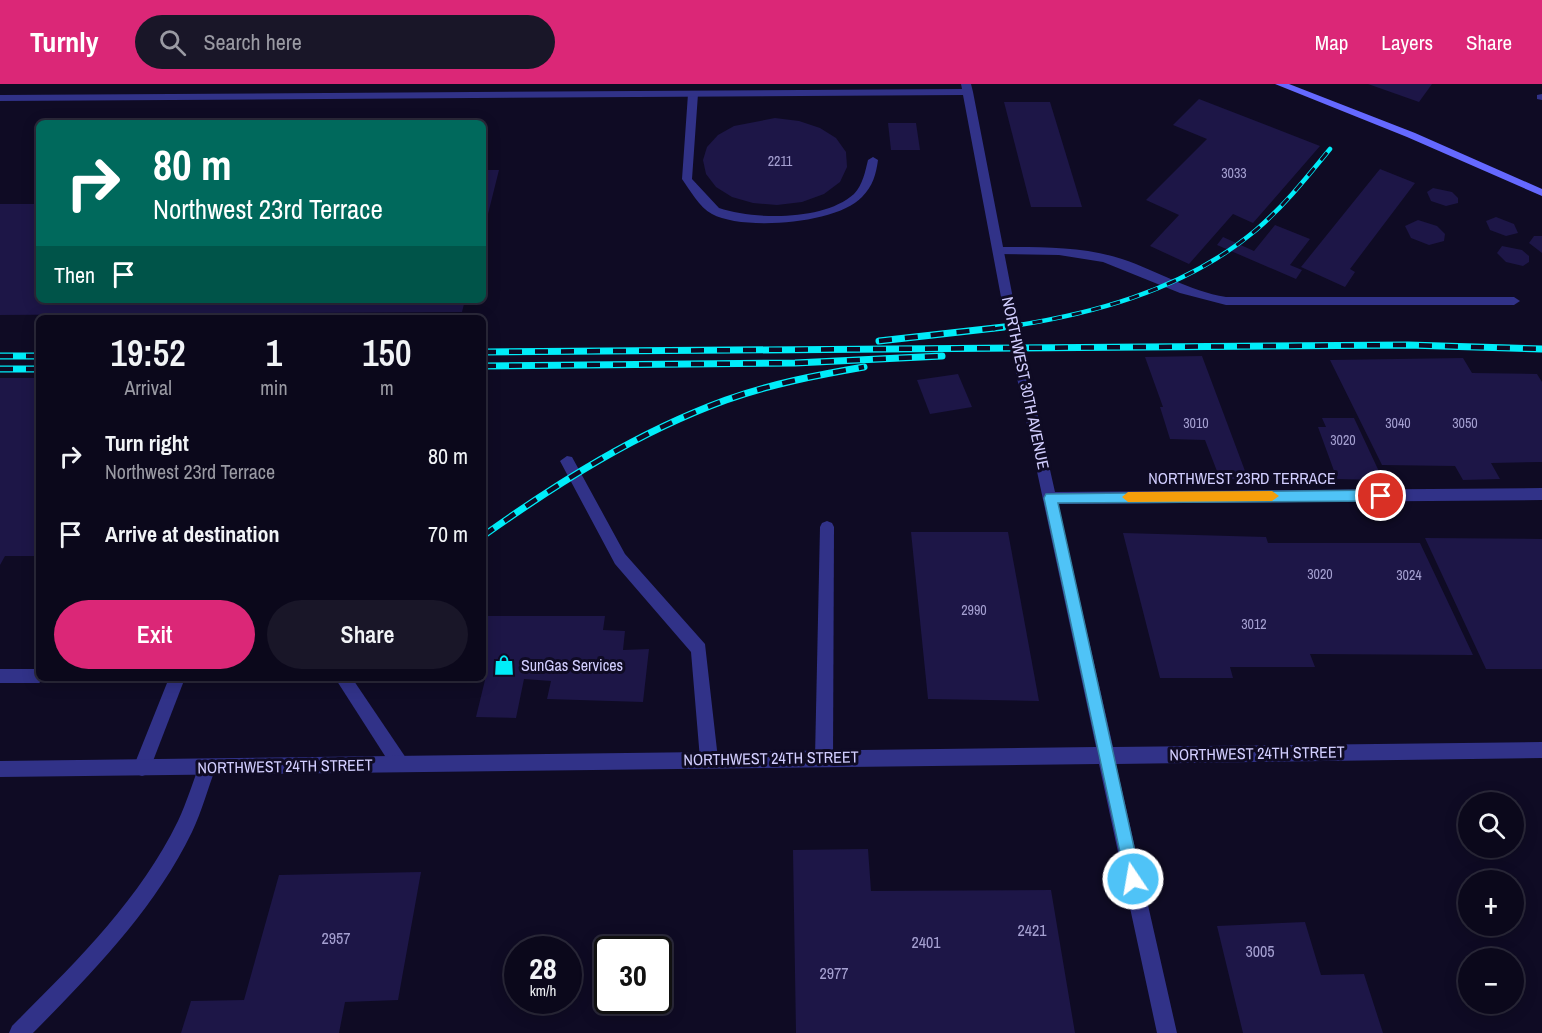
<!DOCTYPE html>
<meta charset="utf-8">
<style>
body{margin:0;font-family:"Archivo Narrow",sans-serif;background:#191628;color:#f1f3f6;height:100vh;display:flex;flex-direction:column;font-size:22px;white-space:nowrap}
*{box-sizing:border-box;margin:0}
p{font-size:20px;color:#9a9aa3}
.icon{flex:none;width:33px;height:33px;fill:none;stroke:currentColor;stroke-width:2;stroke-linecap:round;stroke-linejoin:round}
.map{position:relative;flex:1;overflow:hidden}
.panel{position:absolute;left:36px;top:231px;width:450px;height:366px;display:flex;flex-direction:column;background:#0b081b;border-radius:9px;box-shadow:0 3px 15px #0003,0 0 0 2px #2b293a}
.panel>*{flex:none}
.top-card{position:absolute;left:36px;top:36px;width:450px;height:183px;border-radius:9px;box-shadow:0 3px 15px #0003,0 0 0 2px #2b293a;background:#00695c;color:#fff;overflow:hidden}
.tools{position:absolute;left:1458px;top:708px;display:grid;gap:12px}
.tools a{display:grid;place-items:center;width:66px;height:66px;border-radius:50%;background:#0b081b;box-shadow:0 3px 15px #0003,0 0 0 2px #2b293a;font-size:30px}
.speed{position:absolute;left:504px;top:852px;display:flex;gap:12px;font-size:30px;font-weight:700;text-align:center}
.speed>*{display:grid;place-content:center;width:78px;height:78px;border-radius:50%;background:#0b081b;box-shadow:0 3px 15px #0003,0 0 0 2px #2b293a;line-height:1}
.speed small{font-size:15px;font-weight:400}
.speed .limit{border:3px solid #111;border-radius:9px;background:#fff;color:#111}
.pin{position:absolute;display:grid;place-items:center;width:51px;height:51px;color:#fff;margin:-26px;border:3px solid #fff;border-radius:50%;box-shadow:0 2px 6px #0007}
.me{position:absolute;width:66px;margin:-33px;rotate:348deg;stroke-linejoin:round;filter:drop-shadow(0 0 4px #0008)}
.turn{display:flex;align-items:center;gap:21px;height:126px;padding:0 18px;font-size:27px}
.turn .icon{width:78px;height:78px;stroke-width:2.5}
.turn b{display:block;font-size:42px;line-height:51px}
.then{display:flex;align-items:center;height:57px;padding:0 18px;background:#0003;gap:12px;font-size:22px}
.eta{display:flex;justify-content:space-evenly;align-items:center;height:102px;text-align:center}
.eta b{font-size:36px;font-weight:600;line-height:42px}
.cta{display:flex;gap:12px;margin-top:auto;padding:12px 18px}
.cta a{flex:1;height:69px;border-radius:36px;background:#db2777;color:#fff;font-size:24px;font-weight:600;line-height:69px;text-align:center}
.cta a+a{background:#191628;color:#f1f3f6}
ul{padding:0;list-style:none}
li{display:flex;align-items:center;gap:18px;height:78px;padding:0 18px}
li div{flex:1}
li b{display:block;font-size:22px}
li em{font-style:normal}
header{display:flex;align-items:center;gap:36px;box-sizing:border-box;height:84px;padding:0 30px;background:#db2777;color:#fff}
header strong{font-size:28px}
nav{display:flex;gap:33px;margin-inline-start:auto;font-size:21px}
.search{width:420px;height:54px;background:#191628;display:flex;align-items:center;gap:15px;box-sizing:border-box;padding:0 21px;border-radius:33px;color:#9a9aa3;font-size:22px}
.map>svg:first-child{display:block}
.building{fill:#1d1647}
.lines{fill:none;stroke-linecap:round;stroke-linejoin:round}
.service{fill:#313288;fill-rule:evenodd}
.minor{fill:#313288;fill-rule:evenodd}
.secondary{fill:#6569ff;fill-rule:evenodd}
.rail-far1-casing{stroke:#00edf9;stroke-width:4.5}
.rail-casing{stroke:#00edf9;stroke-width:7}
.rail-far1{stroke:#0f0b24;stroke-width:3;stroke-dasharray:10;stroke-linecap:butt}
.rail{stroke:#0f0b24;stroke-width:4.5;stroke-dasharray:13;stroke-linecap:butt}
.route{fill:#4fc3f7;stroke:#337fa1;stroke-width:1.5}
.slow{fill:#f59e0b}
.labels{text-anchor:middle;stroke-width:6;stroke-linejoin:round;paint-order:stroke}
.number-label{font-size:14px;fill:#a5a0d1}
.street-label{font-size:16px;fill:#d2ceff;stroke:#0f0b24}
.poi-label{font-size:16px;fill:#d2ceff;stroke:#0f0b24;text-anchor:start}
.near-number-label{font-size:16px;fill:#a5a0d1}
</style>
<header>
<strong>Turnly</strong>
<div class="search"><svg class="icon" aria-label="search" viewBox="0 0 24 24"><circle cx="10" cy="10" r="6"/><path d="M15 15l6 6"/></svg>Search here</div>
<nav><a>Map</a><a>Layers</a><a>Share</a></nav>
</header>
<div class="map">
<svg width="1542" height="949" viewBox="0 0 1542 949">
<rect width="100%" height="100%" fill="#0f0b24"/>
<g class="building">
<polygon points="1368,0 1432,0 1419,18"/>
<polygon points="1199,15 1320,62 1253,139 1233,130 1189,180 1150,162 1179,131 1146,116 1207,55 1173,41"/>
<polygon points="1004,18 1050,18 1082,123 1031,123"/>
<polygon points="775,34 799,37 820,44 836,54 846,68 847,83 840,98 824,110 802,118 777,121 753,119 732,113 716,103 706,90 703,76 707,63 718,51 734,42"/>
<polygon points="888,39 916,39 920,66 891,66"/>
<polygon points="1380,85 1415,99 1350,185 1355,188 1345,203 1301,183"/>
<polygon points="483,86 499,86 484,146 483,146"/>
<polygon points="1433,104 1452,108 1458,114 1458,119 1446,122 1431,117 1427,108"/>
<polygon points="0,120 39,120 39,216 465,216 462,228 0,231"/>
<polygon points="1496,133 1514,140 1518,149 1506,152 1490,146 1486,137"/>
<polygon points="1418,136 1437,142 1445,150 1444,157 1429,161 1411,154 1405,142"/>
<polygon points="1275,141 1310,155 1290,181 1302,186 1296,195 1217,161 1223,153 1254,167"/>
<polygon points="1534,152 1542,152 1542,169 1529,159"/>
<polygon points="1502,162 1522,166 1529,172 1529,178 1523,182 1506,178 1497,169"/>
<polygon points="1202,272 1248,395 1220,395 1205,356 1170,355 1160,323 1163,323 1145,273"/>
<polygon points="1463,274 1472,289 1537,290 1542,298 1542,378 1491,379 1500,395 1463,396 1455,382 1382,381 1330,276"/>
<polygon points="958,290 972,323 930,330 917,296"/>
<polygon points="0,294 39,294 39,472 5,472 0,481"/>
<polygon points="1322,334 1354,334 1383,396 1337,395 1318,343 1326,343"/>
<polygon points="911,448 1008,448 1039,617 928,615"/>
<polygon points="1123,449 1266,453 1268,459 1420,459 1473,571 1310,570 1315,583 1230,583 1233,594 1160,594"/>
<polygon points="1425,454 1542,455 1542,585 1486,585"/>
<polygon points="486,532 605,532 603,546 625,547 623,566 649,565 643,618 547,615 551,597 524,595 516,634 476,633 485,596 483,545"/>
<polygon points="868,765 871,807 1051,806 1075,949 796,949 793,766"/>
<polygon points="421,788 398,916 345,918 339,949 181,949 191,917 244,916 279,791"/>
<polygon points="1305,838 1321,891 1364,890 1383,949 1243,949 1217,842"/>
</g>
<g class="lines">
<g class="service">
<path d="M 693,7 L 698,10 L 692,95 L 719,124 C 755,136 824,137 854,110 C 863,100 865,88 868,76 L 873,73 L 878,76 C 876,90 873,102 862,113 C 837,140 743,147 712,130 C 699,123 690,106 682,95 L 688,10 Z"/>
<polygon points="1542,10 1542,16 1537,15 1537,11"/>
<path d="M 999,163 C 1040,163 1082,162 1122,175 C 1158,187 1189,207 1226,213 L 1514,213 L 1520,217 L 1514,221 L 1226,221 L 1180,209 L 1103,178 L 1059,171 L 995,170 L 995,164 Z"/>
<polygon points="567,372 572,373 625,470 705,560 718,675 715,681 709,683 703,681 700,675 691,568 615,480 560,377"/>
<polygon points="827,437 832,439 834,443 833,673 830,679 824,681 818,679 815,673 820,443 822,439"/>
<polygon points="0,585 39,585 39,594 46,594 39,599 0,599"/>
<polygon points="169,594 185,594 148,690 142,692 136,690 133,684"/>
<polygon points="335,594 352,594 406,674 409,680 406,686 400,688 394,686"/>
<path d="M 207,675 L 213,677 L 216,683 C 208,704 202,727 192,748 C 154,826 93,888 33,949 L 9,949 L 12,942 C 74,880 139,817 178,737 C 187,718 193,697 201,677 Z"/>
</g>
<polygon class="minor" points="961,0 971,0 973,8 1023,266 1055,408 1542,404 1542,416 1058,420 1113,663 1542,658 1542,674 1116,680 1177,949 1157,949 1099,680 0,693 0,677 1096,663 1011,266 963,11 0,17 0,11 962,5"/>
<polygon class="secondary" points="1275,0 1289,0 1415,49 1542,105 1542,112 1407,53"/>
<g class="rail-far1-casing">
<path id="rail-far1" d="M 993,245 C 1087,232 1182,208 1256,146 C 1284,122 1307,93 1330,65"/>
</g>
<g class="rail-casing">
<g id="rail">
<polyline points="879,257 1004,243"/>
<polyline points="483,268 1408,261 1542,265"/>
<polyline points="0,272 39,272"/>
<polyline points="483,282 795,279 942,272"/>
<polyline points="0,285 39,285"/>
<path d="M 483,452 C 559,398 638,348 726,316 C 771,300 817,291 864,283"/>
</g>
</g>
<use href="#rail-far1" class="rail-far1"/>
<use href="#rail" class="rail"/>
</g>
<polygon class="route" points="1381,406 1387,412 1381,417 1058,419 1141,795 1139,801 1133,803 1127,801 1044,414 1046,410"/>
<polygon class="slow" points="1272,407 1279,412 1272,417 1128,418 1122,413 1128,408"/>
<defs>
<g id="shop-bare" transform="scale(1.62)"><path d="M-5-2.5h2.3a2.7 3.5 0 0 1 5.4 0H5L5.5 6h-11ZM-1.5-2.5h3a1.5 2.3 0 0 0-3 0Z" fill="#00edf9" stroke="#0f0b24" stroke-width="2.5" paint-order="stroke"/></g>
</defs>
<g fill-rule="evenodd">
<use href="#shop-bare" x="504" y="581"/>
</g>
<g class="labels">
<g class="number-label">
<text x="780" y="82">2211</text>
<text x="1234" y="94">3033</text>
<text x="1196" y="344">3010</text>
<text x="1398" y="344">3040</text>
<text x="1465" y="344">3050</text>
<text x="1343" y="361">3020</text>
<text x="1320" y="495">3020</text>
<text x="1409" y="496">3024</text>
<text x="974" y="531">2990</text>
<text x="1254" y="545">3012</text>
</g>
<g class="street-label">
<text transform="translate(1026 299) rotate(78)" y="6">NORTHWEST 30TH AVENUE</text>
<text x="1242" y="400">NORTHWEST 23RD TERRACE</text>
<text transform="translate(1257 669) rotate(-1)" y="6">NORTHWEST 24TH STREET</text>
<text transform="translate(771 674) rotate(-1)" y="6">NORTHWEST 24TH STREET</text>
<text transform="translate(285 682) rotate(-1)" y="6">NORTHWEST 24TH STREET</text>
</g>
<g class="poi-label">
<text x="521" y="587">SunGas Services</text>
</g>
<g class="near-number-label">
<text x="1032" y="852">2421</text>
<text x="336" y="860">2957</text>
<text x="926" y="864">2401</text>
<text x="1260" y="873">3005</text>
<text x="834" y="895">2977</text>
</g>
</g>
</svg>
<div class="tools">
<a><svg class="icon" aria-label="search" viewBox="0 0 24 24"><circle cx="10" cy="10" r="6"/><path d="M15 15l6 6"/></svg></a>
<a>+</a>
<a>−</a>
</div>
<div class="speed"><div>28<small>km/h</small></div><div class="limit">30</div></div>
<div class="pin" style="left:1381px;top:412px;background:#d93025"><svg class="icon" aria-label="arrive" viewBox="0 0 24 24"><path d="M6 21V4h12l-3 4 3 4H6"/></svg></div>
<svg class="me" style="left:1133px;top:795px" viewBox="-20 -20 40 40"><circle r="17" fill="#4fc3f7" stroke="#fff" stroke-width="3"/><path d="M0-11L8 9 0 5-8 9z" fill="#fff"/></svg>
<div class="top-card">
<div class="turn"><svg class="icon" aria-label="right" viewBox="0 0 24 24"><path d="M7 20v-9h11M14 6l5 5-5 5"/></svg><div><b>80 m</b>Northwest 23rd Terrace</div></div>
<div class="then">Then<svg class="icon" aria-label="arrive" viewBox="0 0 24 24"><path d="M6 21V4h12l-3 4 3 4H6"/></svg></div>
</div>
<section class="panel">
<div class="eta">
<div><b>19:52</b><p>Arrival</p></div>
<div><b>1</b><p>min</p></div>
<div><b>150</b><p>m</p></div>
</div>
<ul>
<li><svg class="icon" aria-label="right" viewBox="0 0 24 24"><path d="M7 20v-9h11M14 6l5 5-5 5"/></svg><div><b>Turn right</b><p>Northwest 23rd Terrace</p></div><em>80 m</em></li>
<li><svg class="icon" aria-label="arrive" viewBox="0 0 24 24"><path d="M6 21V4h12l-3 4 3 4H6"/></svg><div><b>Arrive at destination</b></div><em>70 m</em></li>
</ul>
<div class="cta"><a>Exit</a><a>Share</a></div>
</section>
</div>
